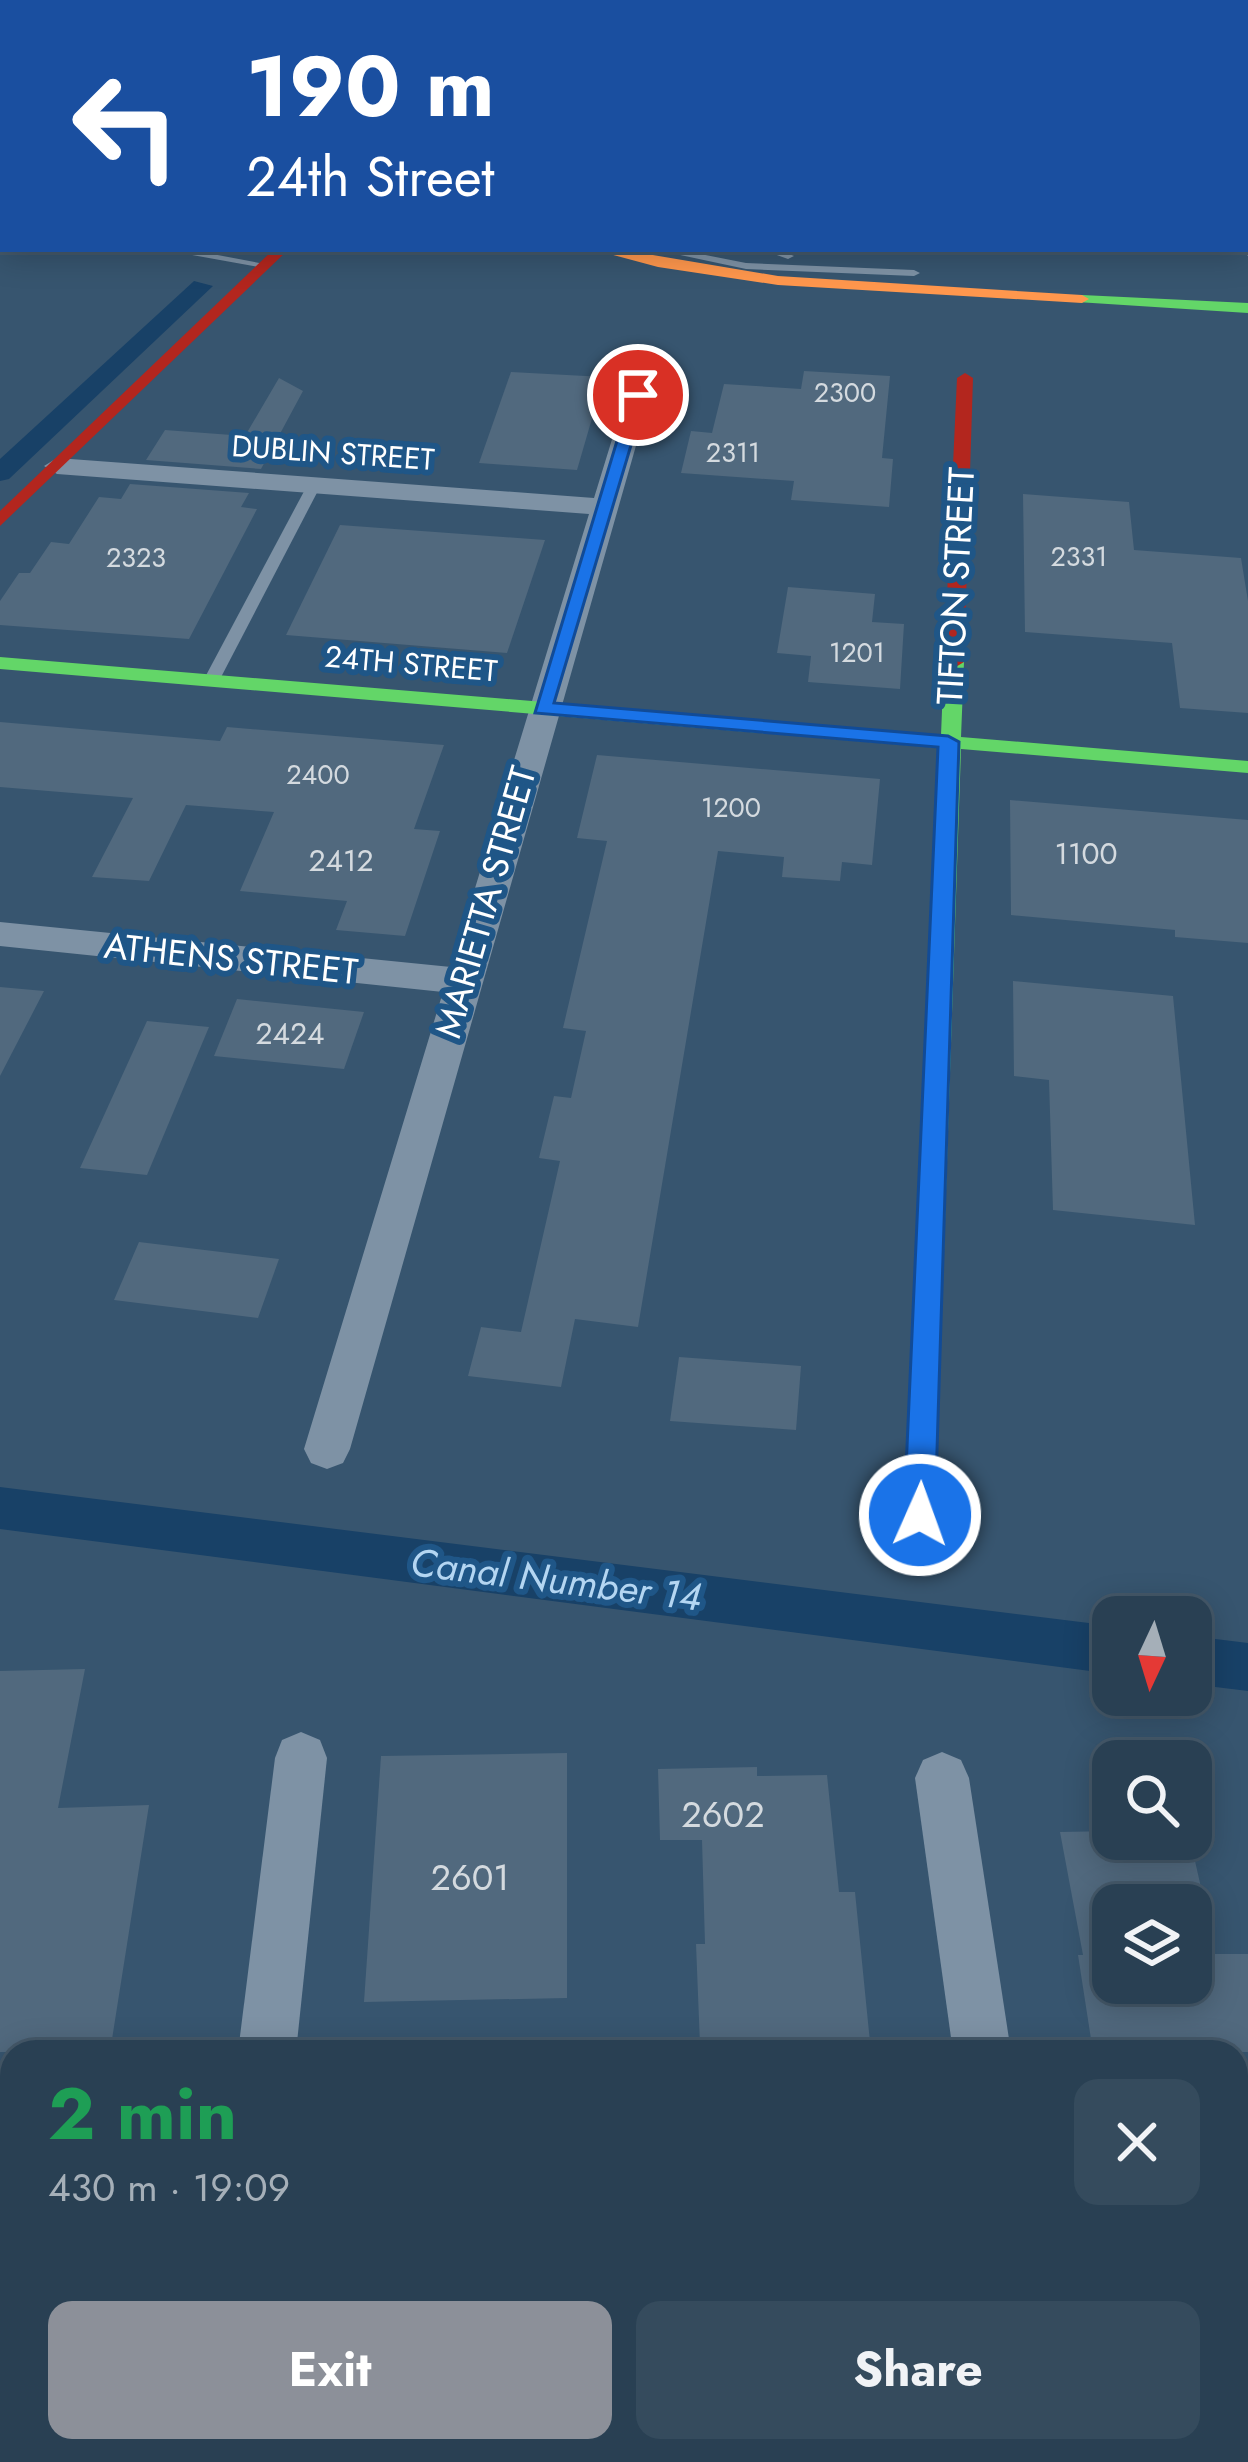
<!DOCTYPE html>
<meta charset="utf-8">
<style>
body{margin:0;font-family:Jost,sans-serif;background:#354b5d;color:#f1f3f6;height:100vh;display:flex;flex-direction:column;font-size:45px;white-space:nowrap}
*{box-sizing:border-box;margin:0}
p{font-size:39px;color:#a5afb8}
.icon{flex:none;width:66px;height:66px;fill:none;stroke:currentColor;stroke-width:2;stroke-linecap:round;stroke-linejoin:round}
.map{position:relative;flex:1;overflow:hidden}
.panel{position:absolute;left:0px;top:2040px;width:1248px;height:423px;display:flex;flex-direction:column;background:#294053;border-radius:36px 36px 0 0;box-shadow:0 6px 30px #0003,0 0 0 3px #45596a}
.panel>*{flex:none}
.top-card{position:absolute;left:0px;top:0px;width:1248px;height:252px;box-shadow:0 6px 30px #0003,0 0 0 3px #45596a;background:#1a4fa0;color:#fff;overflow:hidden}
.needle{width:78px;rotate:184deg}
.buttons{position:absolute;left:1092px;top:1596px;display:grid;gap:24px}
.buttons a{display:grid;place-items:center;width:120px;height:120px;border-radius:24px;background:#294053;box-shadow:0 6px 30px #0003,0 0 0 3px #45596a;font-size:60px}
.pin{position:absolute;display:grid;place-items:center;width:102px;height:102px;color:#fff;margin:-51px;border:6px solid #fff;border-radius:50%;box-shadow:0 3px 12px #0007}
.me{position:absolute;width:132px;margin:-66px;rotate:2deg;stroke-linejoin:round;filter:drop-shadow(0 0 9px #0008)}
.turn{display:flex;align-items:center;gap:42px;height:252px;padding:0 48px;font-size:54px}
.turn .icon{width:156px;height:156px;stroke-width:2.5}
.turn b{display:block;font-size:84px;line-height:102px}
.round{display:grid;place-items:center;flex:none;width:126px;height:126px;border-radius:24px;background:#354b5d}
.headline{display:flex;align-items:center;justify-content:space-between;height:204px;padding:0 48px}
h1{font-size:72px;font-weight:700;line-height:90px;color:#1e9e55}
.button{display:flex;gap:24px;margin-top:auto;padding:24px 48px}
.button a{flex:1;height:138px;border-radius:24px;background:#8c9099;color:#fff;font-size:48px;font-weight:700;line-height:138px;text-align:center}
.button a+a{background:#354b5d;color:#f1f3f6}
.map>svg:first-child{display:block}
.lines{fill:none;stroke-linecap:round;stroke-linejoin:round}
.canal{fill:#184167;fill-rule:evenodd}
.taxiway{fill:#5a748a;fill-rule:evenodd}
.building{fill:#51697e}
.lane{fill:#7e92a5;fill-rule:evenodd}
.street{fill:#7e92a5;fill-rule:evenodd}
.fast{fill:#63d668;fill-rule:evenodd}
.slow{fill:#ff974d;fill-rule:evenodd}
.jam{fill:#b3261e;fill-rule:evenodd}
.route{fill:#1a73e8;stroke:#114b97;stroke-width:3}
.labels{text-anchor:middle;stroke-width:12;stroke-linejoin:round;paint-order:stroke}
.far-number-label{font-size:27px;fill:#d4dadf}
.far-street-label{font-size:30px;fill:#fff;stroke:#1f5687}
.number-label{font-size:30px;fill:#d4dadf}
.street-label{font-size:36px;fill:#fff;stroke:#1f5687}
.near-number-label{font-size:36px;fill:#d4dadf}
.water-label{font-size:39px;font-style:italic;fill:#b4d6f2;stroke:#1f5687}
</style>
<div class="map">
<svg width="1248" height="2462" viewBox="0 0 1248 2462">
<rect width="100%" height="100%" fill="#37556f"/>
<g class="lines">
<g class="canal">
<polygon points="194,281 213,286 9,479 0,481 0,459"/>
<polygon points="0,1487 1113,1626 1113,1674 0,1529"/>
<polygon points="1191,1636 1248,1643 1248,1691 1191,1684"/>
</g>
<polygon class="taxiway" points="146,0 209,0 144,3"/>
</g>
<g class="building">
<polygon points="804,371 890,376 882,458 893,459 889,507 791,500 794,481 681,473 691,431 712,433 724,384 801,389"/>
<polygon points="511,372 604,377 577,470 479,463"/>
<polygon points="279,378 303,391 261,469 146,460 165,430 245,436"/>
<polygon points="130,484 249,493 241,507 257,509 189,639 0,625 0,601 19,573 30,573 51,542 69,544 99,497 121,499"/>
<polygon points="1023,494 1129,502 1134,550 1241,558 1248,601 1248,713 1180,708 1172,643 1025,632"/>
<polygon points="340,525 545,540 507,653 286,635"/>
<polygon points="788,587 875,594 872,622 904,624 900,689 808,682 811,656 777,653"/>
<polygon points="0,722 220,741 227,727 444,745 414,829 440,831 405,936 336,930 347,901 240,891 274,812 186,805 149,881 92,877 133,798 0,787"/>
<polygon points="597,755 880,779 872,865 842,862 840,881 782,877 784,857 718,851 638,1327 575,1319 561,1387 468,1376 481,1327 521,1332 560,1161 539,1158 554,1096 571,1098 586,1031 563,1028 607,841 577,838"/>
<polygon points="1010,800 1248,820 1248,943 1175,937 1175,930 1011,915"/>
<polygon points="1013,981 1173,996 1195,1225 1053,1210 1049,1080 1014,1076"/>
<polygon points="0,987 44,991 0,1076"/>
<polygon points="237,999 364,1012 344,1069 214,1056"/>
<polygon points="147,1021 209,1027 147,1175 80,1168"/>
<polygon points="139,1242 279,1259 258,1318 114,1300"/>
<polygon points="679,1357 801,1366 796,1430 670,1421"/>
<polygon points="85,1669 58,1808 149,1805 110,2052 0,2052 0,1671"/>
<polygon points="567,1753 567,1998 364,2002 381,1756"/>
<polygon points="757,1767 757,1776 827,1775 839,1892 855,1892 871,2052 710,2052 710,2044 700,2045 696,1944 705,1944 702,1840 660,1840 658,1769"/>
<polygon points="1113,1831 1113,1839 1190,1839 1205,1905 1113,1905 1113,1983 1191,1983 1191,1954 1248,1954 1248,2052 1191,2052 1189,2042 1113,2042 1113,2052 1093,2052 1078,1955 1083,1955 1060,1832"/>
</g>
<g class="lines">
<g class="lane">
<polygon points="649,0 727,0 645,3"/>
<polygon points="1245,80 1248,81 1248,87 1245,86"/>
<polygon points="3,155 3,161 0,162 0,156"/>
<polygon points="1245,164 1248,165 1248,172 1245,171"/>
<rect x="1245" y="197" width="3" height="6"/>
<rect x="1245" y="215" width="3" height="6"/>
<polygon points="1245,238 1248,238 1248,256 1241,249 1245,249"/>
<polygon points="159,249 186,249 270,265 264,268"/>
<polygon points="652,249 675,249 746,263 914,270 920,273 914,276 746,269"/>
<polygon points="760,249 777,249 794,256 788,259"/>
<polygon points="309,482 321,485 219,681 216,684 206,684 203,681"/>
</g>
<g class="street">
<polygon points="649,351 661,358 350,1449 343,1463 327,1469 311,1463 304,1449 443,992 0,946 0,922 451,967 589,514 57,474 44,466 57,458 594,498 637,358"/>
<polygon points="301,1732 320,1740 327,1758 296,2052 238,2052 275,1758 282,1740"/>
<polygon points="942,1752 961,1760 969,1778 1011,2052 953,2052 915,1778 923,1760"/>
<polygon points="186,2451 252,2451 251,2462 185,2462"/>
<polygon points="1007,2451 1073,2451 1074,2462 1008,2462"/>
</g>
<g class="fast">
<polygon points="1245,48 1248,49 1248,57 1245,56"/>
<rect x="1245" y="187" width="3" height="8"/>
<polygon points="1082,295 1248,303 1248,313 1077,302 1077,296"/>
<polygon points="954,656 964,662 961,737 1248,761 1248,773 961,749 935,1515 931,1525 920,1529 909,1525 905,1515 940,748 0,669 0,657 941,735 944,662"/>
</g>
<polygon class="slow" points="591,249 617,249 778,276 1082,295 1089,299 1082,303 778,285 658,267"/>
<g class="jam">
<polygon points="274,249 289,249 0,526 0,511"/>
<polygon points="965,373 973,378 964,662 954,668 944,662 957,378"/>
</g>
</g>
<polygon class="route" points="632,391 646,395 554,703 948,736 959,742 935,1515 931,1524 920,1528 909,1524 904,1515 938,747 535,713"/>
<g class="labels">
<g class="far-number-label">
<text x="845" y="402">2300</text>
<text x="733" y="462">2311</text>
<text x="1079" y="566">2331</text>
<text x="136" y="567">2323</text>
<text x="857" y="662">1201</text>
<text x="318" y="784">2400</text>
<text x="731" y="817">1200</text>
</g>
<g class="far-street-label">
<text transform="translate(333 453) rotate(4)" y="10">DUBLIN STREET</text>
<text transform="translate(411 664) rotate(5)" y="10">24TH STREET</text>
</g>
<g class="number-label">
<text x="1086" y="864">1100</text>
<text x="341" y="871">2412</text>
<text x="290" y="1044">2424</text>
</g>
<g class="street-label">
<text transform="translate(955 586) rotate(-87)" y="13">TIFTON STREET</text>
<text transform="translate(485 902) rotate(-74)" y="13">MARIETTA STREET</text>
<text transform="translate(231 958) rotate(6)" y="13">ATHENS STREET</text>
</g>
<g class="near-number-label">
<text x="723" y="1827">2602</text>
<text x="470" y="1890">2601</text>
</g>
<g class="water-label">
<text transform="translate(556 1579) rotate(7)" y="14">Canal Number 14</text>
</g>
</g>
</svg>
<div class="buttons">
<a><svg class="needle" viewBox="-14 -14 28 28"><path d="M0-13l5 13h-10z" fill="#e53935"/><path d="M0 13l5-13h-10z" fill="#a5afb8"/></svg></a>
<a><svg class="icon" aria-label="search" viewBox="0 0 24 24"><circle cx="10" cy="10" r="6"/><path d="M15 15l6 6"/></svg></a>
<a><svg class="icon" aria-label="layers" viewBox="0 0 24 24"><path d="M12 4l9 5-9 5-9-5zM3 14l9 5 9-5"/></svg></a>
</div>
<div class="pin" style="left:638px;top:395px;background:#d93025"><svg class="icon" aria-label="arrive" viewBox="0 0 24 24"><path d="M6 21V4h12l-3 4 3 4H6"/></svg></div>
<svg class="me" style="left:920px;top:1515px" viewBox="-20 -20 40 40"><circle r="17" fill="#1a73e8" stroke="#fff" stroke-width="3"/><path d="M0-11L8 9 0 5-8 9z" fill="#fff"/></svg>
<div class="top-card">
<div class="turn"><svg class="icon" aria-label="left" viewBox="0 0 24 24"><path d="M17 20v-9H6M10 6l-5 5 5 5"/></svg><div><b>190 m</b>24th Street</div></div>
</div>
<section class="panel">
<div class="headline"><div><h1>2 min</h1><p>430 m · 19:09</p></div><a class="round"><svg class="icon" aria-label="close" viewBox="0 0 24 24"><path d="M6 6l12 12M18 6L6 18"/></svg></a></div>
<div class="button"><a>Exit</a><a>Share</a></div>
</section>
</div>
